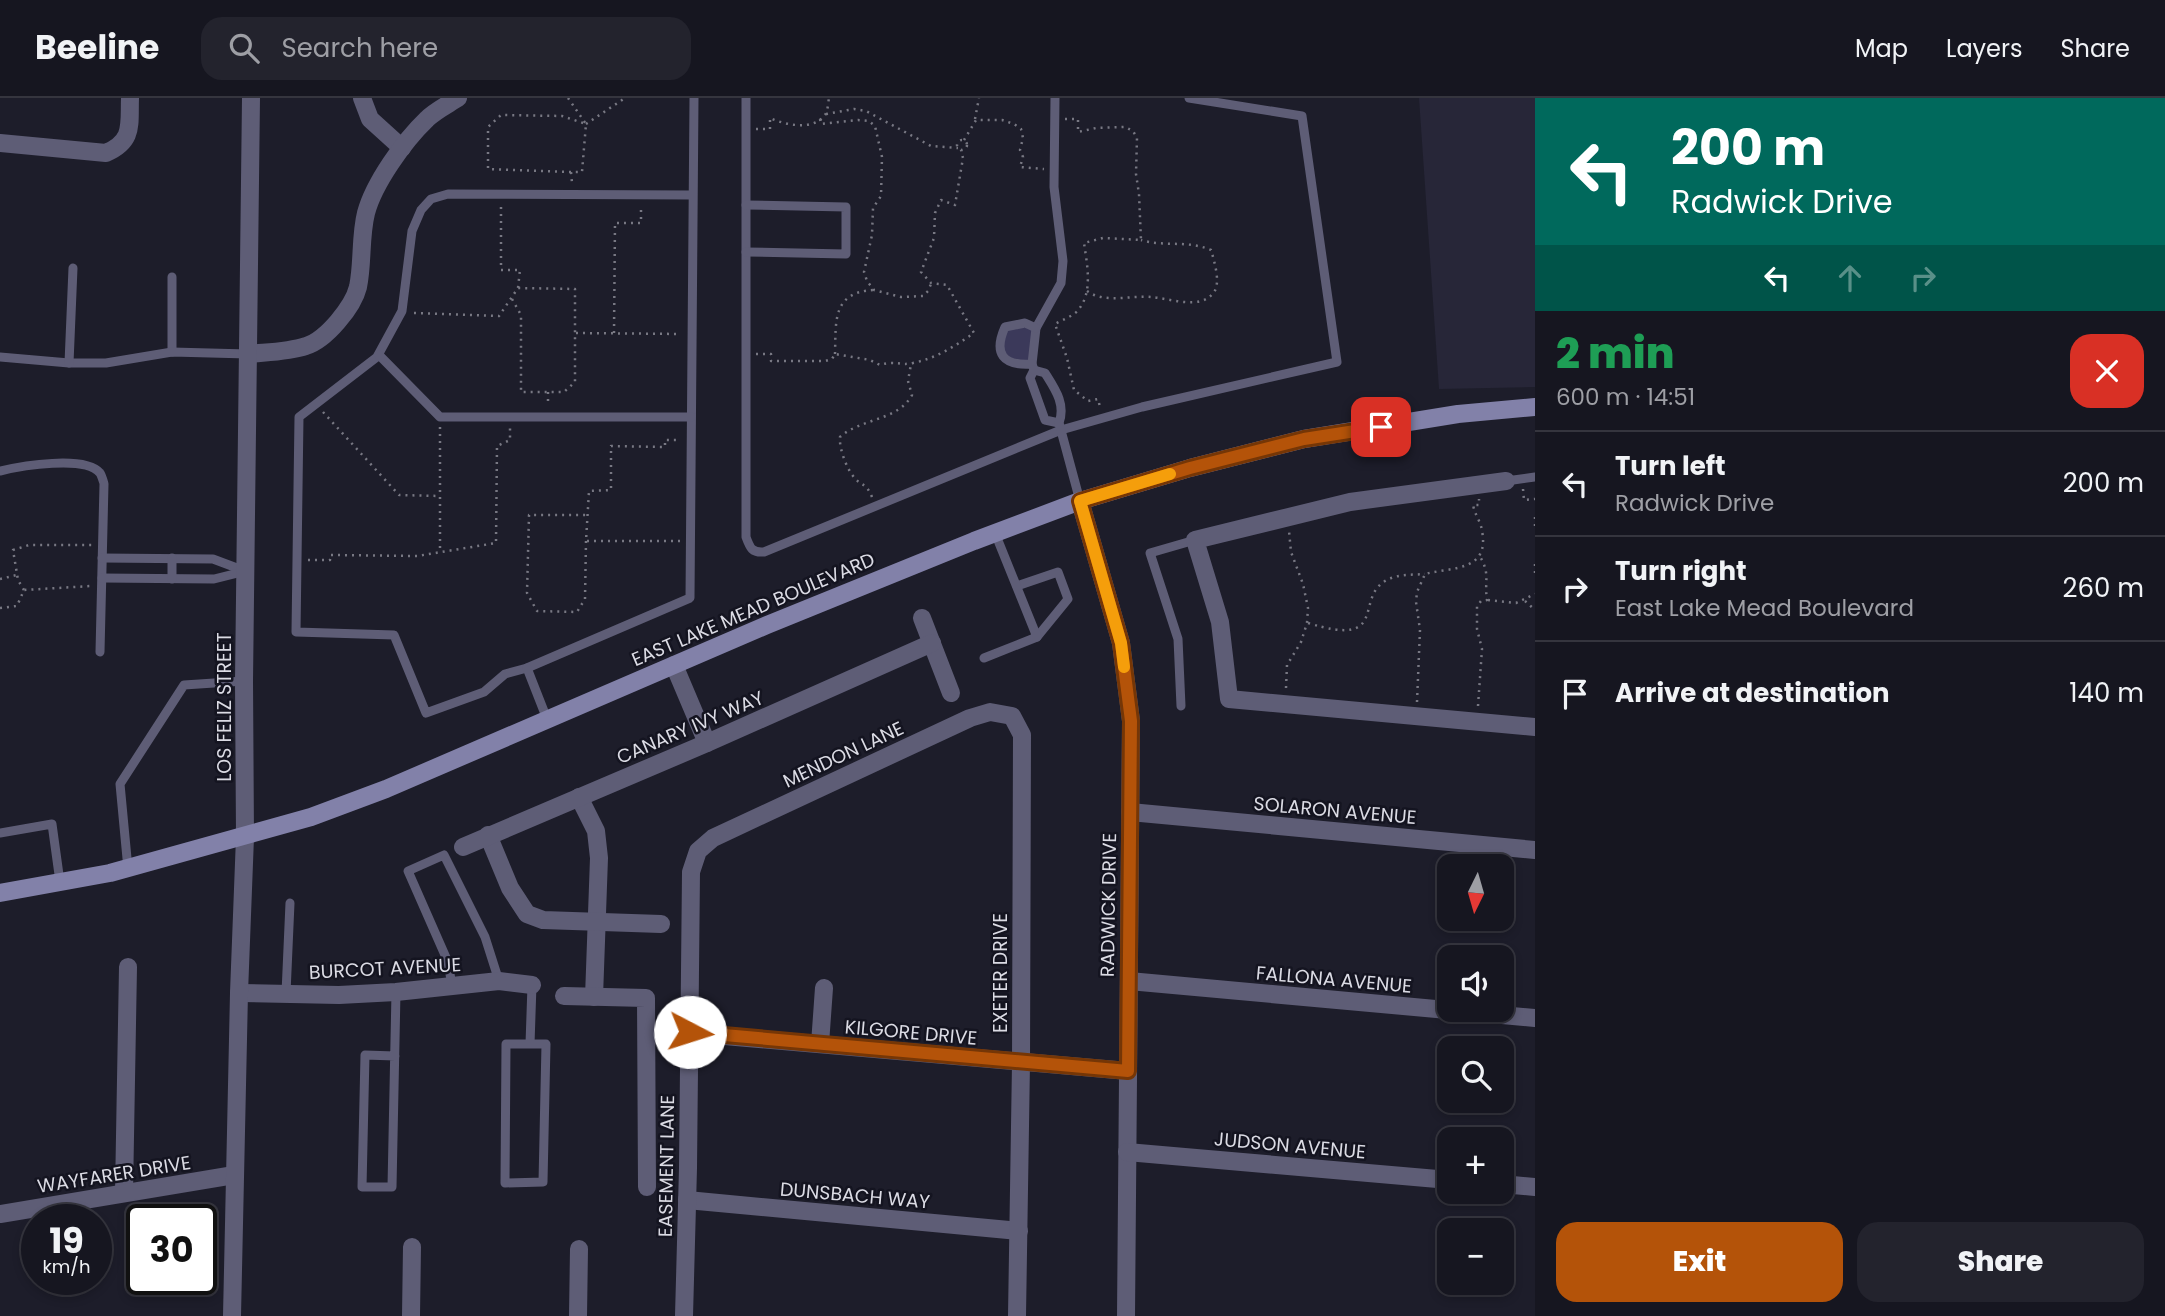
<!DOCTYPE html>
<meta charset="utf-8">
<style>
body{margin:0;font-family:Poppins,sans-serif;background:#23232d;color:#f1f3f6;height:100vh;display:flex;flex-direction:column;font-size:26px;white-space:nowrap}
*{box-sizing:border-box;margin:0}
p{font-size:23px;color:#9e9fa5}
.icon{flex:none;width:38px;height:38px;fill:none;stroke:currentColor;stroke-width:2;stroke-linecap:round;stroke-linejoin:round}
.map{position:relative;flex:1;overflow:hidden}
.side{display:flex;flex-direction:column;background:#161620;width:630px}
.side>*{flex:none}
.top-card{background:#00695c;color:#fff;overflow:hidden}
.needle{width:46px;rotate:185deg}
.tools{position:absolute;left:1437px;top:756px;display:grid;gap:14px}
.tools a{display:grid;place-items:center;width:77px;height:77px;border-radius:14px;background:#161620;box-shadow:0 4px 10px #0003,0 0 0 2px #35353e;font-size:35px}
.speed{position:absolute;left:21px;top:1106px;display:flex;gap:14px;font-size:35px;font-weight:700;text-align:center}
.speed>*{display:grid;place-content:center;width:91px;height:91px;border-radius:50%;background:#161620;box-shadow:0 4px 10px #0003,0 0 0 2px #35353e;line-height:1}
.speed small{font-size:18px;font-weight:400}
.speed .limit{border:4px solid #111;border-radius:10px;background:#fff;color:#111}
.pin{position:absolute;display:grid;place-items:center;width:60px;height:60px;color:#fff;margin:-30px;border-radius:14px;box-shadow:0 4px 10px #0006}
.me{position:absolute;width:77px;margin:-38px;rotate:95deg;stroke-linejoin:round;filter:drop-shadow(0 0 5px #0008)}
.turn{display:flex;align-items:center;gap:24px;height:147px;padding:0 21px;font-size:32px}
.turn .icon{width:91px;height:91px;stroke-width:2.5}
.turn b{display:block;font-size:49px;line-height:60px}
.lanes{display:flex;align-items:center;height:66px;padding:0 21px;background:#0003;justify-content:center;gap:35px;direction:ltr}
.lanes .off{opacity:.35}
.round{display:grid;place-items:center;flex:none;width:74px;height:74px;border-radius:21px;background:#23232d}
.headline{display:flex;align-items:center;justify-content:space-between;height:119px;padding:0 21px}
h1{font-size:42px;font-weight:800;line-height:52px;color:#1e9e55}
.button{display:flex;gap:14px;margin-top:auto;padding:14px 21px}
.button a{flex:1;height:80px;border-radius:21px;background:#b45309;color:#fff;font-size:28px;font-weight:800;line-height:80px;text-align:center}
.button a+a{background:#23232d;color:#f1f3f6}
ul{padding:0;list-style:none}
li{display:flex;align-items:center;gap:21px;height:105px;padding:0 21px;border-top:2px solid #35353e}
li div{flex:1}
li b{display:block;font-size:26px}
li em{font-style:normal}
header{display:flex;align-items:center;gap:42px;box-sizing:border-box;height:98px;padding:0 35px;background:#161620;border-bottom:2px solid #35353e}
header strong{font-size:33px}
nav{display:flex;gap:38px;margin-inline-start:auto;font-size:24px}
.search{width:490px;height:63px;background:#23232d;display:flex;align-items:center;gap:18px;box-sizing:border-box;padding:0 24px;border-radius:21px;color:#9e9fa5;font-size:26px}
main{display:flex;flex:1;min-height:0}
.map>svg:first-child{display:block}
.built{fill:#272638}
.green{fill:#3b395a}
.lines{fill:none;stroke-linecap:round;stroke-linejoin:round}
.path{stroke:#787883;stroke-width:2.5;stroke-dasharray:2 5;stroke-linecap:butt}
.service{stroke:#5e5d76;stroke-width:9}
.minor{stroke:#5e5d76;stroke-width:18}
.tertiary{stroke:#5e5d76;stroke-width:18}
.secondary{stroke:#8281a9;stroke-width:18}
.route-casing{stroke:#753606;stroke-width:18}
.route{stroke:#b45309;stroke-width:12}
.slow{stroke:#f59e0b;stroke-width:12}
.labels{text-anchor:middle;stroke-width:5;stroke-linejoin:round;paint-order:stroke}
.street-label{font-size:19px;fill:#dbdbe4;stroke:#141420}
</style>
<header>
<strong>Beeline</strong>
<div class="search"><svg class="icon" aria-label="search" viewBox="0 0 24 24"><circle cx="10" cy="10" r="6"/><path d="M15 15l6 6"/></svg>Search here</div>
<nav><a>Map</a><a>Layers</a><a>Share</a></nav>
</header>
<main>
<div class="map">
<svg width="1535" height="1218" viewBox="0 0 1535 1218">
<rect width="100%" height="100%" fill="#1d1d2a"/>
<polygon class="built" points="1419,0 1535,0 1535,289 1439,291"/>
<polygon class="green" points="1005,229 1036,230 1032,266 1016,267 1000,253"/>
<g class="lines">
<g class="path">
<polyline points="568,0 586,26 582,74 571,74 572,85"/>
<polyline points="826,16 854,11 866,13 931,48 958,50"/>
<polyline points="820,21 821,26 858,22 869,23 875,28 882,59 881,98 873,110 872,137 864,174 867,183 874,192 901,199 923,198 928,193 931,186"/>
<polyline points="975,21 979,0"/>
<path d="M 1065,21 L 1078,21 L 1078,34 L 1096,30 L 1125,29 L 1133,33 L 1137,40 L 1136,76 L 1139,96 L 1141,142 L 1103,140 L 1084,145 C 1087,166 1093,193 1079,211 C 1074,218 1062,222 1055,226 L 1067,260 L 1074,292 L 1088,303 L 1098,301 L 1100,309"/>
<polyline points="586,26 625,0"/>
<path d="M 756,31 L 770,31 L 770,20 C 785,27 813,33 825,17 C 828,13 828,5 829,0"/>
<circle cx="962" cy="47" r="5"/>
<polyline points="964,42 976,22 1002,22 1014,26 1021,31 1023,40 1020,52 1023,59 1020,69 1044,71"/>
<polyline points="571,74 488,71 488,29 501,17 562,18 586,26"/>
<path d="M 1087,193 C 1105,206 1130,197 1151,199 C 1169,200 1201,213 1214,194 C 1221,185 1214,162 1211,152 C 1188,142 1164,149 1141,142"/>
<polyline points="512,201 521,217 521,294 564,294 575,284 575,191 518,190"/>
<polyline points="414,215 499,218 518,190 520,172 501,172 501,107"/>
<polyline points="576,235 681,236"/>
<polyline points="614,235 615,125 641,125 641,108"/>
<path d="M 756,256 L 771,256 L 771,263 L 825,263 L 832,261 L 835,256 L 870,262 L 880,267 C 895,262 901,268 913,265 C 937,260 955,248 974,235 L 947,187 L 931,185 L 921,174 L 934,140 L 935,115 L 941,102 L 955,107 L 963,60 L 961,52"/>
<path d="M 835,256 C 836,223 832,194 874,192"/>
<polyline points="548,294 548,308"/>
<polyline points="323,314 399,397 440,398"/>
<polyline points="440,329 440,455"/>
<polyline points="1523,391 1524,402 1535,401"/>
<path d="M 872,399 C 866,384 860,388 853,378 C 846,369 839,350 840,339 C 861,320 898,323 912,297 L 908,283 L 911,266"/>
<polyline points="1535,419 1535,428"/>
<polyline points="586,443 585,501 577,514 537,513 527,495 529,417 589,417"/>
<polyline points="680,443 586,443 589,393 611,392 611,348 665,349 665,342 680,342"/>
<polyline points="308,462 330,462 330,457 417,458 496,445 497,348 510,342 510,329"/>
<polyline points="1535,466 1535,475"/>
<polyline points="0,481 17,477"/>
<polyline points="24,492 18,482 13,452 29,447 92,447"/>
<polyline points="1488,502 1516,505 1535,496"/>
<polyline points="1525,503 1535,512"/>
<polyline points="0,510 17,508 24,492 91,488"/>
<path d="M 1308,525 C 1391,551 1353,499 1387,482 C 1398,476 1412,477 1425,476"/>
<polyline points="1286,590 1287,567 1301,544 1307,525 1308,510 1303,486 1291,454 1289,433"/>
<path d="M 1417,604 L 1420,532 L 1416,504 L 1417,494 L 1425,476 C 1451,469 1490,474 1482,433 C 1481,424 1475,417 1473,407 L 1479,407 L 1479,401"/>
<path d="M 1478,608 L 1482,551 L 1477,531 L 1477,508 L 1481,503 L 1487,502 C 1484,482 1491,476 1479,457"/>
</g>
<g class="service">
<path d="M 746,0 L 746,439 C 750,450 752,455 764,454 L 1061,332 L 1142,309 L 1337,264 L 1302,18 L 1189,0"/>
<polyline points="1055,0 1054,89 1063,163 1061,185 1036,230 1032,266 1034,272 1030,280 1045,322 1059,325"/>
<polyline points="693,97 448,96 431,101 421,112 412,133 402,213 377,259 299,319 296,534 394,537 426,615 484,594 505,576 527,570 690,500 694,0"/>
<polyline points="746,154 846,156 846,109 746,107"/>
<polyline points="172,179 172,254"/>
<polyline points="379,257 440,319 691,319"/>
<polyline points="0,259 69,265 106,265 172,254 248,256"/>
<polyline points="69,265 73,170"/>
<path d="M 1032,266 C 1003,268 993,256 1005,229 L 1025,225 L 1036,230"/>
<path d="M 1034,272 L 1045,275 C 1055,291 1066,306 1059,325 L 1080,403"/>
<path d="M 0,373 C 21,368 85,357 100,375 C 101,376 104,385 104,386 L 100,554"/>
<polyline points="1506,383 1535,379"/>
<polyline points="102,460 213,461 245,473"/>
<polyline points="102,480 214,481 246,473"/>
<polyline points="172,481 172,460"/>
<polyline points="1017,488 1058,474 1068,501 1037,539"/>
<polyline points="984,560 1037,539 995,435"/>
<polyline points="527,570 547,621"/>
<polyline points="1181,608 1178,541 1150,455 1195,442"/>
<polyline points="0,735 52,726 60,784"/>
<polyline points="128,771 120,686 184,587 244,583"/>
<polyline points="452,888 448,864 408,773 444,757 485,839 499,883"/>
<polyline points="286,895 290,805"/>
<polyline points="530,946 506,946 505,1085 543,1084 546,946 530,946 532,887"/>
<polyline points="395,958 365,957 362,1089 392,1089 396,894"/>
</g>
<g class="minor">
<polyline points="362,0 370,21 402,50"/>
<path d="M 0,45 L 106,55 C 134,43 129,27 130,0"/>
<path d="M 248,256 C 268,254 288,254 306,248 C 326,242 353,209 358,189 C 363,165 360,139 366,115 C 374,85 404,43 427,21 C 435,13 447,7 458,0"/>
<polyline points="1506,383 1350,404 1195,442 1220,524 1229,601 1535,629"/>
<polyline points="1080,403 1121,545 1131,623 1126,1218"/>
<polyline points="922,520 951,595"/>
<polyline points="674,567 707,645"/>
<polyline points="579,699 596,733 599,760 594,899"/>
<polyline points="1130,714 1535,752"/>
<polyline points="488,737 510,790 527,816 543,822 661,826"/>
<polyline points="463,749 707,645 932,545"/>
<polyline points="1129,883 1535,920"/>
<polyline points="239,895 339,897 396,894 499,883 532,887"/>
<polyline points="564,898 646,900 647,1089"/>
<polyline points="690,935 1128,973"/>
<polyline points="820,946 824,890"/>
<polyline points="1127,1054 1449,1082"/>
<polyline points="1502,1086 1535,1089"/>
<polyline points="124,1095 128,869"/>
<polyline points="687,1102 1019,1133"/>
<polyline points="0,1116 234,1077"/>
<polyline points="411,1218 412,1149"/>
<polyline points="578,1218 579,1151"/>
<polyline points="684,1218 688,1070 691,774 698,753 713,740 970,620 990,614 1012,618 1022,637 1021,965 1017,1218"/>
</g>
<polyline class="tertiary" points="232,1218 239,895 245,739 244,583 251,0"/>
<polyline class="secondary" points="0,795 110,775 311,719 386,691 767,527 974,443 1080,403 1190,370 1304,341 1458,316 1535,309"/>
</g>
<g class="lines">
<g class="route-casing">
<polyline id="route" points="690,934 1128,973 1131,623 1121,545 1080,403 1190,370 1304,341 1381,329"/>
</g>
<use href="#route" class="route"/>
<polyline class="slow" points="1124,569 1121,545 1080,403 1170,376"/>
</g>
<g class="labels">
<g class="street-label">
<text transform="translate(753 511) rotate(-23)" y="7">EAST LAKE MEAD BOULEVARD</text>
<text transform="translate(224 609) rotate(-90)" y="7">LOS FELIZ STREET</text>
<text transform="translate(690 629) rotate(-23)" y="7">CANARY IVY WAY</text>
<text transform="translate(843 656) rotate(-25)" y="7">MENDON LANE</text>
<text transform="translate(1335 712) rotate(5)" y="7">SOLARON AVENUE</text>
<text transform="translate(1108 807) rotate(-89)" y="7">RADWICK DRIVE</text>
<text transform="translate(385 870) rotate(-3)" y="7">BURCOT AVENUE</text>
<text transform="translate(1000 875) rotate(-90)" y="7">EXETER DRIVE</text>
<text transform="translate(1334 881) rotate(5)" y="7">FALLONA AVENUE</text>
<text transform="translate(911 934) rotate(5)" y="7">KILGORE DRIVE</text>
<text transform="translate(1290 1047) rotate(5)" y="7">JUDSON AVENUE</text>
<text transform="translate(666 1068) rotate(-89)" y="7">EASEMENT LANE</text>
<text transform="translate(114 1076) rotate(-9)" y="7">WAYFARER DRIVE</text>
<text transform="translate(855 1097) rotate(5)" y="7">DUNSBACH WAY</text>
</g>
</g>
</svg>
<div class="tools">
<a><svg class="needle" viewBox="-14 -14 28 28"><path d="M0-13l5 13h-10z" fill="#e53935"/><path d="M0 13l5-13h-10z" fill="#9e9fa5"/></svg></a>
<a><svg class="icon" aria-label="sound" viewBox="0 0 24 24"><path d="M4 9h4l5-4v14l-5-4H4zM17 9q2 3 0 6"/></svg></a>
<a><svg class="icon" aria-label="search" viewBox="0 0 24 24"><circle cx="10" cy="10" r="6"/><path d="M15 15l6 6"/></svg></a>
<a>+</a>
<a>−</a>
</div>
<div class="speed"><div>19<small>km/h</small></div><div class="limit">30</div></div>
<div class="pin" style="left:1381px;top:329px;background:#d93025"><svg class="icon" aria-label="arrive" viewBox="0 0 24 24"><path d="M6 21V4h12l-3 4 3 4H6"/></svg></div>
<svg class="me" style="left:690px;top:934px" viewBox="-20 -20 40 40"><circle r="19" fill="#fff"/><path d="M0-13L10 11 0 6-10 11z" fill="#b45309"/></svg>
</div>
<section class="side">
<div class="top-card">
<div class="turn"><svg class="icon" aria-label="left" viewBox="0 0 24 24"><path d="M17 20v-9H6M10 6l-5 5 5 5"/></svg><div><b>200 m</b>Radwick Drive</div></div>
<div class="lanes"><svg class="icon" aria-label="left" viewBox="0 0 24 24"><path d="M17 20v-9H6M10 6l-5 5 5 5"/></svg><svg class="icon off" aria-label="ahead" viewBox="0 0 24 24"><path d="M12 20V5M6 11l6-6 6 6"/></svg><svg class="icon off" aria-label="right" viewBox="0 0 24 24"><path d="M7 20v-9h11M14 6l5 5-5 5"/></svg></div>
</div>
<div class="headline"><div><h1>2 min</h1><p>600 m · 14:51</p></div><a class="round" style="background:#d93025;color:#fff"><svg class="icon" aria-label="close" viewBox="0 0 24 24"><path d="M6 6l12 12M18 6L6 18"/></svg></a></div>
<ul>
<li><svg class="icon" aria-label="left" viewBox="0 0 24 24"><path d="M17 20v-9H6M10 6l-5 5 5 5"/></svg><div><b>Turn left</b><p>Radwick Drive</p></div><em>200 m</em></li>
<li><svg class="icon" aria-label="right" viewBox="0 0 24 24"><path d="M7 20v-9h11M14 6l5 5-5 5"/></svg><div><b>Turn right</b><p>East Lake Mead Boulevard</p></div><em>260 m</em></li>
<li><svg class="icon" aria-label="arrive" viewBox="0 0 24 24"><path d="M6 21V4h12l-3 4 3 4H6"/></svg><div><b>Arrive at destination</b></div><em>140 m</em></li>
</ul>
<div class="button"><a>Exit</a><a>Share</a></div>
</section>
</main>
